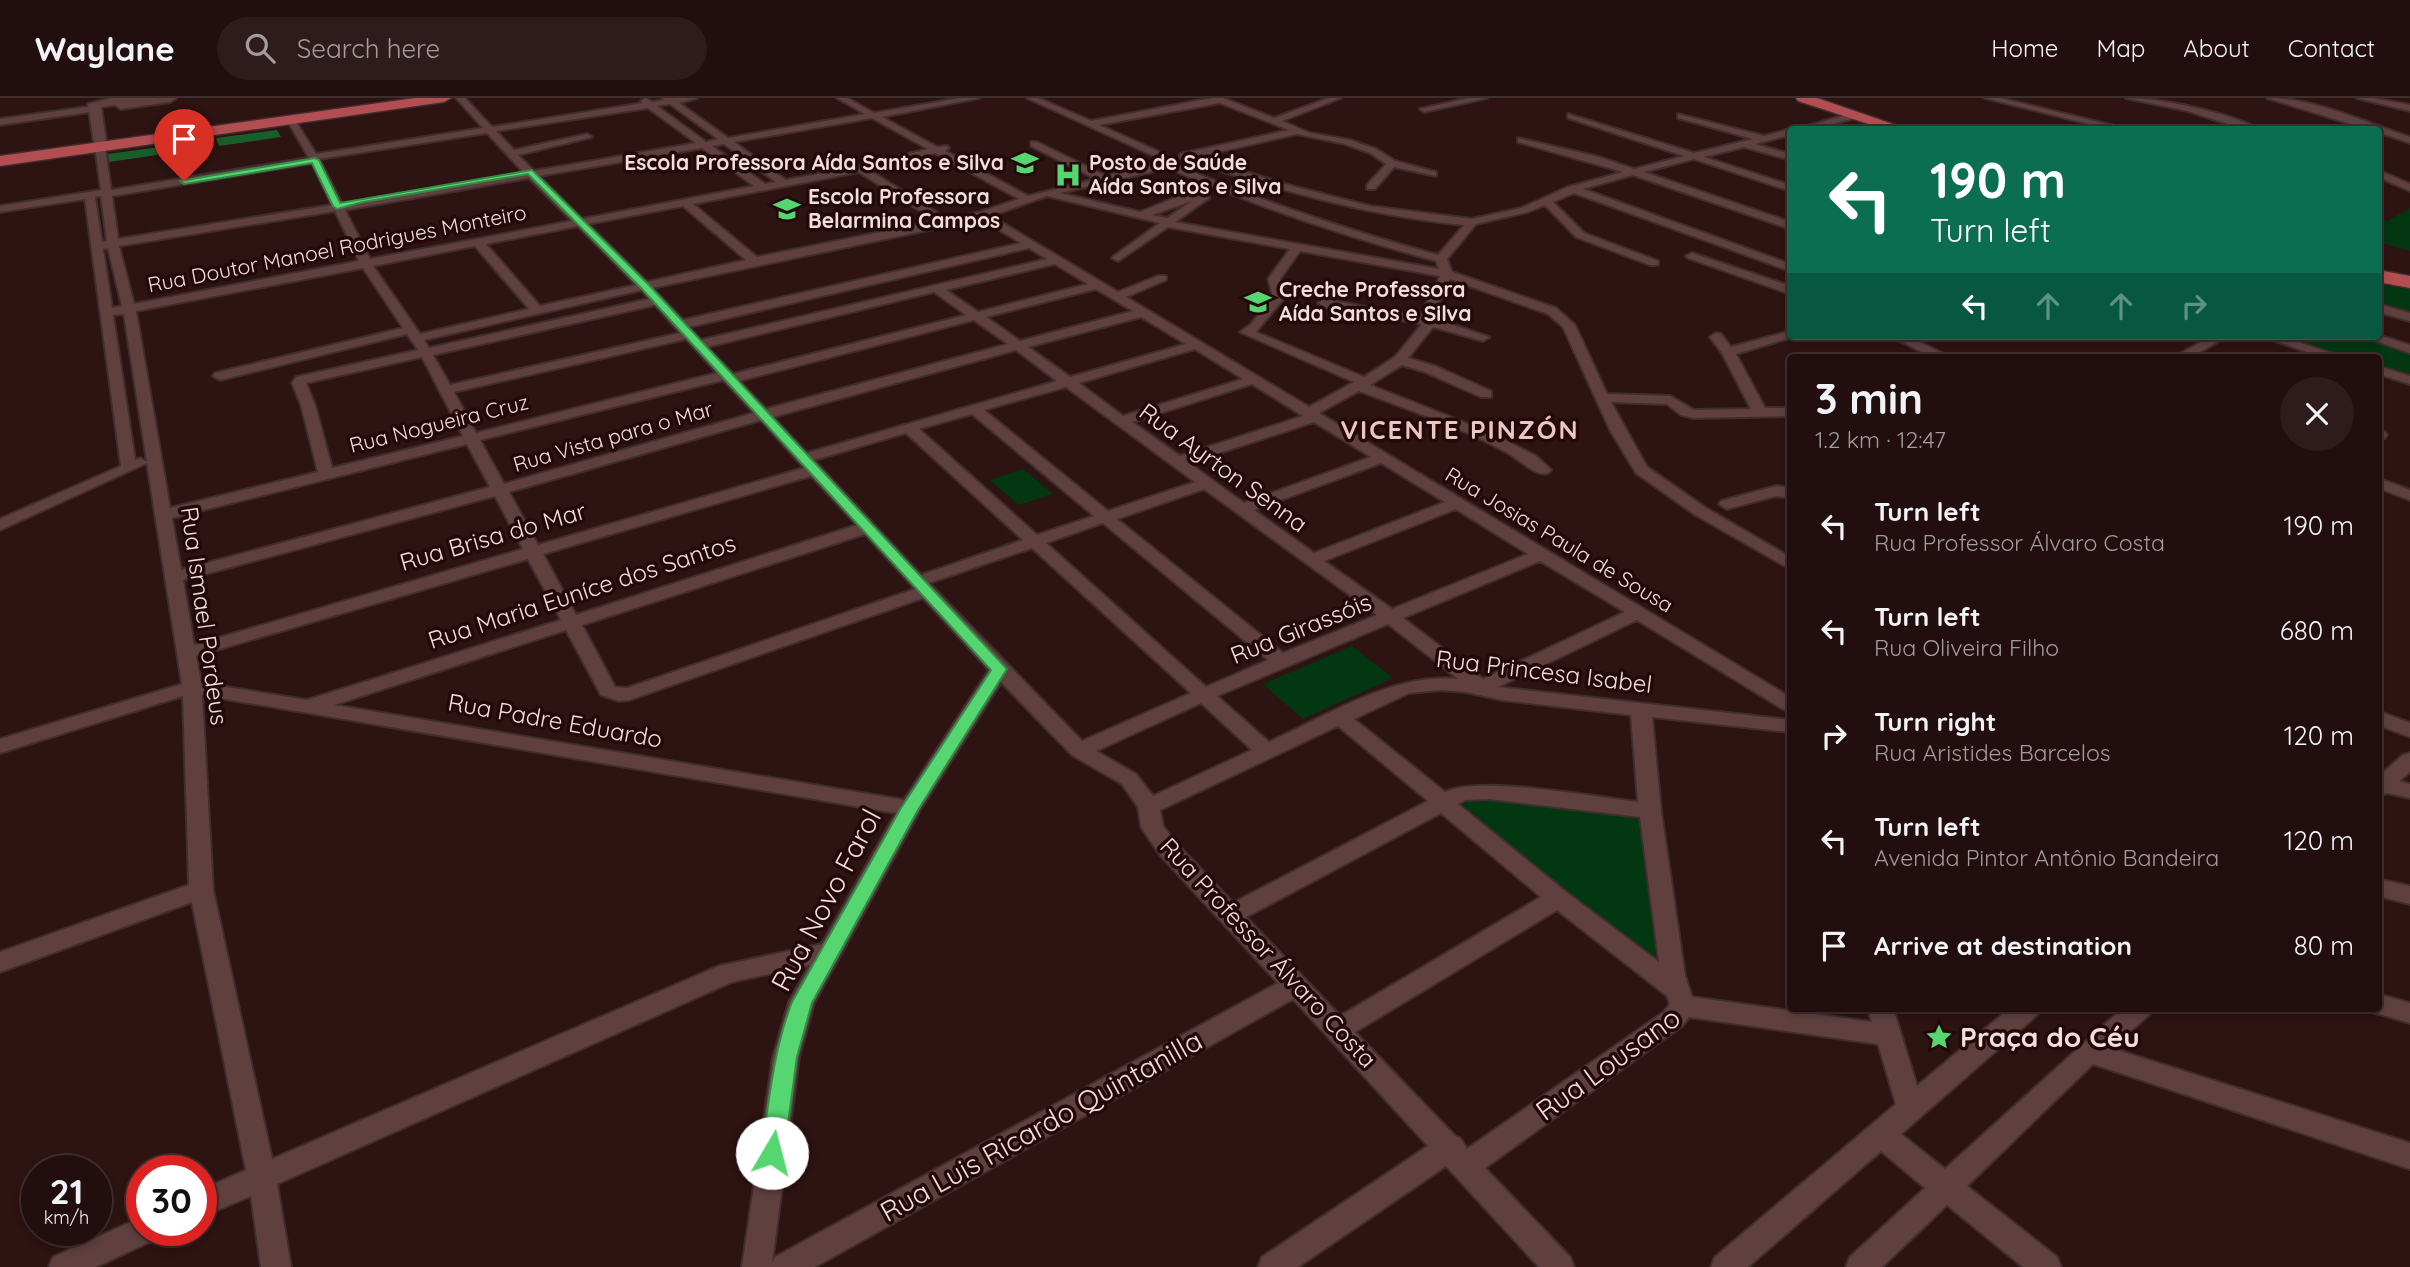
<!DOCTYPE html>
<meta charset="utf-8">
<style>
body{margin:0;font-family:Quicksand,sans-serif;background:#2e1c1c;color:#f1f3f6;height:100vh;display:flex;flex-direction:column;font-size:26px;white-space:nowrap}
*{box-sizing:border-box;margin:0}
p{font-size:23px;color:#a29c9e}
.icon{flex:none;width:38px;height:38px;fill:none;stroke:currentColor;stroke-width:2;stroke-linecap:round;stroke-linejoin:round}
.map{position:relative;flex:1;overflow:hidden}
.drawer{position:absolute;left:1787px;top:256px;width:595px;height:658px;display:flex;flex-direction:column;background:#220e0e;border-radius:7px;box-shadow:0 4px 10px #0003,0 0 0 2px #3f2e2e}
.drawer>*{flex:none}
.banner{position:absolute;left:1787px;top:28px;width:595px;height:214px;border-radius:7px;box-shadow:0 4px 10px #0003,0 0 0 2px #3f2e2e;background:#0b6e4f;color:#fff;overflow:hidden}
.speed{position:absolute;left:21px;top:1057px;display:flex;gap:14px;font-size:35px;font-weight:700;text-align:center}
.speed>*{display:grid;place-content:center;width:91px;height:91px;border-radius:50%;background:#220e0e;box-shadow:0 4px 10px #0003,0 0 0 2px #3f2e2e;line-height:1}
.speed small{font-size:18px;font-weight:400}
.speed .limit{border:10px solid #d22;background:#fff;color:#111}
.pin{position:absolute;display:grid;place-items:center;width:60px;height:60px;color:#fff;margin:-72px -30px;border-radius:50% 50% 50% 0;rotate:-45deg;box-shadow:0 0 7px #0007}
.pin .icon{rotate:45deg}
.me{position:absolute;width:77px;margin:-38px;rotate:8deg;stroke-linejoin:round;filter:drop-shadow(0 0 5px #0008)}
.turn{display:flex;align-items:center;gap:24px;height:147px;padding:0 28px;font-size:32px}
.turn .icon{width:91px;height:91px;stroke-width:2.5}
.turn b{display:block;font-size:49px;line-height:60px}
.lanes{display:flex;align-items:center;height:66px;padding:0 28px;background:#0003;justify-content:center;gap:35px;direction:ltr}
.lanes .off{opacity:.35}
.round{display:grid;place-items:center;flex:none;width:74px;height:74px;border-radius:37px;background:#2e1c1c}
.overview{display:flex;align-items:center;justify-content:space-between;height:119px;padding:0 28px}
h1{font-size:42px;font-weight:800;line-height:52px}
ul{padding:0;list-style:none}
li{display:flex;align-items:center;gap:21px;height:105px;padding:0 28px}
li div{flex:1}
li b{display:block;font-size:26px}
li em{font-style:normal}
header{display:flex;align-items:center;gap:42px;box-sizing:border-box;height:98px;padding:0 35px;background:#220e0e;border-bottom:2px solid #3f2e2e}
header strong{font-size:33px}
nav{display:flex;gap:38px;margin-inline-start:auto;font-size:24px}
.search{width:490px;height:63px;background:#2e1c1c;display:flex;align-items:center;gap:18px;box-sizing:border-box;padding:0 24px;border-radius:38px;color:#a29c9e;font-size:26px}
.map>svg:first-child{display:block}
.green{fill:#023712}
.forest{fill:#195d2a}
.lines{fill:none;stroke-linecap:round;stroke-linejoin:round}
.minor-casing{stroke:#402d2e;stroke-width:4}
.secondary-casing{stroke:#402d2e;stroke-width:4}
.primary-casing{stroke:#402d2e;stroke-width:3}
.minor{fill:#5f403f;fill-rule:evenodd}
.secondary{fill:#5f403f;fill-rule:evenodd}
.primary{fill:#b24e51;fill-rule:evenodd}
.route{fill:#55d671;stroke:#378b49;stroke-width:2}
.labels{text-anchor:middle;stroke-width:7;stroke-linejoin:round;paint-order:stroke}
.far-poi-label{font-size:21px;font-weight:bold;fill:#f2dedd;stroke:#23090a;text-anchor:start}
.far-street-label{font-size:21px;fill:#f2dedd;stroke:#23090a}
.street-label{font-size:24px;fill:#f2dedd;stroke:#23090a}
.far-district-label{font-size:26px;font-weight:bold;letter-spacing:2px;fill:#edc6c4;stroke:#23090a}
.near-street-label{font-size:28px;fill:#f2dedd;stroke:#23090a}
.near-poi-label{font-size:28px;font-weight:bold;fill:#f2dedd;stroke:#23090a;text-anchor:start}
</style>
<header>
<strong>Waylane</strong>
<div class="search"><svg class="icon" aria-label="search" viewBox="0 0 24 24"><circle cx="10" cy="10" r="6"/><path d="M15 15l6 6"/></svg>Search here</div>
<nav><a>Home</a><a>Map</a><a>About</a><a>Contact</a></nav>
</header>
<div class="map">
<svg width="2410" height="1169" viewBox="0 0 2410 1169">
<rect width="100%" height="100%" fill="#2d1312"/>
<g class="green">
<polygon points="2410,110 2410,153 2378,144 2378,120 2387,123"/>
<polygon points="2378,181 2410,187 2410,215 2378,207"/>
<polygon points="2283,238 2354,238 2410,256 2410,279 2378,269 2378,259 2348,259"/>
<polygon points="1023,371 1053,396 1019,407 990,382"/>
<polygon points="1352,548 1393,580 1303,621 1263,586"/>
<polygon points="1475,699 1645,721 1660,865 1657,867 1462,711 1464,705"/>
</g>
<g class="forest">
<polygon points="277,32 281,39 219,48 216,40"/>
<polygon points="182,46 184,53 109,64 108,56"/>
</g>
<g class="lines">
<g class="minor-casing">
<g id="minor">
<path d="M 456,0 L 465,0 L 492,29 L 643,5 L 641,3 L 645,0 L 652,4 L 664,2 L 663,0 L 697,0 L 679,5 L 728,40 L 865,16 L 837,0 L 847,0 L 874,15 L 960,0 L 979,0 L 882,19 L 937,49 L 947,48 L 949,50 L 945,53 L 1028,98 L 1096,81 L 1031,48 L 1031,44 L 1037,44 L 1106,78 L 1165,63 L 1027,0 L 1038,0 L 1091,23 L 1212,0 L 1223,0 L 1274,20 L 1329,0 L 1341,0 L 1282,23 L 1310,35 L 1350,42 L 1376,51 L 1395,63 L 1436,74 L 1436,78 L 1394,69 L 1375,91 L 1367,91 L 1367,87 L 1386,66 L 1370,55 L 1345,46 L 1297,36 L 1196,59 L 1292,88 L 1370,108 L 1472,121 L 1521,110 L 1568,89 L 1623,74 L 1518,44 L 1518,40 L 1599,59 L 1634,71 L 1684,58 L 1568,20 L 1568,16 L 1694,55 L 1753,41 L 1678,20 L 1678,16 L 1764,38 L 1790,31 L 1791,32 L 1790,37 L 1755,46 L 1790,56 L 1790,62 L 1744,49 L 1704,59 L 1790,87 L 1790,93 L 1694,61 L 1644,74 L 1790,124 L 1790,131 L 1633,77 L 1583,91 L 1790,166 L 1790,173 L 1574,95 L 1553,104 L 1584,135 L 1658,163 L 1658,167 L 1650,167 L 1576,139 L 1545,107 L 1528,114 L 1476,126 L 1447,161 L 1452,174 L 1556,210 L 1575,227 L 1607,296 L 1670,298 L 1694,312 L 1751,311 L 1722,255 L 1710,239 L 1716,235 L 1721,236 L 1731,249 L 1790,233 L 1790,238 L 1796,238 L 1736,256 L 1765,310 L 1790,310 L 1790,318 L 1694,320 L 1681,317 L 1667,306 L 1611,304 L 1647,369 L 1706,410 L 1790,459 L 1790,471 L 1694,416 L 1636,375 L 1610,332 L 1563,229 L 1548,216 L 1450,181 L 1432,220 L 1489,239 L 1483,243 L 1433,229 L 1408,260 L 1435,268 L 1491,293 L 1491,299 L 1481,299 L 1425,274 L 1402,267 L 1370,287 L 1491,335 L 1536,358 L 1548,369 L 1551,372 L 1548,375 C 1535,379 1518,360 1506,354 C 1460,329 1409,312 1359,293 L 1319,315 L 1790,599 L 1790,613 L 1783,611 L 1637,522 L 1498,589 L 1790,622 L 1790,634 L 1652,619 L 1661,713 L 1685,878 L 1692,899 L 1872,924 L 1867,910 L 1893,910 L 1917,988 L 2010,910 L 2041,910 L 2037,917 L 1901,1036 L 1945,1071 L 2123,910 L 2153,910 L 2149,917 L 2111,950 L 2410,1045 L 2410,1071 L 2093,966 L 1967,1088 L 2057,1159 L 2061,1169 L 2023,1169 L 1947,1107 L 1882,1169 L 1846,1169 L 1850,1159 L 1925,1090 L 1881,1053 L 1748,1169 L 1711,1169 L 1715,1159 L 1896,1006 L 1878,946 L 1689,919 L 1682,928 L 1485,1070 L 1570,1159 L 1574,1169 L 1539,1169 L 1446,1068 L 1298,1169 L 1258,1169 L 1262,1159 L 1428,1048 L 1293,901 L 815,1169 L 742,1169 L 773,959 L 789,904 L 810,867 L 732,884 L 277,1086 L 291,1169 L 261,1169 L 251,1098 L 201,1119 L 201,1092 L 246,1072 L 192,804 L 0,874 L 0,854 L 189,787 L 183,598 L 0,655 L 0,641 L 182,586 L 147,365 L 0,432 L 0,421 L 121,368 L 85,101 L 0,114 L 0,108 L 101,92 L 95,49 L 100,46 L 105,49 L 111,92 L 309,60 L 287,22 L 291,19 L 295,22 L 316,56 L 483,30 ZM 1220,5 L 1289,32 L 1180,56 L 1180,60 C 1273,90 1366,118 1464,127 L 1438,157 C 1348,132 1260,103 1174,66 L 1173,60 L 1099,27 ZM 670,6 L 718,41 L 706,44 L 657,8 ZM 648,10 L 696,45 L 534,73 L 518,57 L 592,39 L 587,36 L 514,52 L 496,33 ZM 872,20 L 928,51 L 861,68 L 786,82 L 734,44 ZM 487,35 L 524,75 L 342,106 L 319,61 ZM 724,46 L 776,84 L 765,86 L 712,48 ZM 702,50 L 754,88 L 582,121 L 539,78 ZM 935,55 L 1019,101 L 980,114 L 947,121 L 869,72 ZM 312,65 L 332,107 L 118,141 L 112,98 ZM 1168,70 C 1255,108 1344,138 1436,163 L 1439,171 L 1175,124 L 1209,100 L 1209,96 L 1205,95 L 1177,99 L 1140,114 L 1060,95 ZM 859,74 L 936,123 L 757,159 L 693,106 ZM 529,80 L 572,123 L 370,161 L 345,112 ZM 101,98 L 107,143 L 102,144 L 95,99 ZM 1047,98 L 1160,125 L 1114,158 L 1112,160 L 1118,163 L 1168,129 L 1290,151 L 1268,181 L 1273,198 L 1251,226 L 1240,234 L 1354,284 L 1309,309 L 1126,199 L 1166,182 L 1166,178 L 1158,178 L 1118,194 L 991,118 ZM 1192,103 L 1167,120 L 1152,117 ZM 683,108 L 746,162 L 647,184 L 588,126 ZM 335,113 L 359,163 L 134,206 L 119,148 ZM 981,121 L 1021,145 L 683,222 L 652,190 ZM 578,128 L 636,187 L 540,208 L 486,146 ZM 475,148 L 529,211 L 420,236 L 373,168 ZM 108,150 L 122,208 L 112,210 L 103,151 ZM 1029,150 L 1047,161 L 701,242 L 689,229 ZM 1300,153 L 1440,178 L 1420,219 L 1324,201 L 1318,205 L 1324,209 L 1422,226 L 1395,259 L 1364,279 L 1256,234 L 1285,199 L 1280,181 ZM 1055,166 L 1088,186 L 978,214 L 946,192 ZM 363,170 L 403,230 L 215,275 L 213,278 L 220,282 L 407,236 L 418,252 L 296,279 L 292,285 L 301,307 L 318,374 L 170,410 L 136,213 ZM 1096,191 L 1133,213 L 1020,243 L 986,219 ZM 642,192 L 649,201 L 429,250 L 424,242 ZM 934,194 L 966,217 L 733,276 L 707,249 ZM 655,207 L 680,235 L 450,287 L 433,257 ZM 124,216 L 147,364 L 140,360 L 135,362 L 113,217 ZM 1141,219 L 1186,246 L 1070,279 L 1028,249 ZM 974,222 L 1008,246 L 766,311 L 739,283 ZM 686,241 L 717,275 L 476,335 L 454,294 ZM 1195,251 L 1243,281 L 1123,318 L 1079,285 ZM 1016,252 L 1057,283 L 807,355 L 773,319 ZM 422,259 L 463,338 L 332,370 L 315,307 L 306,285 ZM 723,282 L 754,315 L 504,386 L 480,342 ZM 1252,286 L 1303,318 L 1180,358 L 1132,324 ZM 1066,289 L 1195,384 L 1108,413 L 984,312 ZM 972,316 L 1094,418 L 1037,437 L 919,331 ZM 761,322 L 804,370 L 538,447 L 509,394 ZM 1314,324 L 1371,359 L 1244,405 L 1189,365 ZM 906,335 L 1023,442 L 921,477 L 814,362 ZM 467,346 L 490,389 L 181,472 L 172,420 ZM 1381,365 L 1445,404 L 1314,455 L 1254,412 ZM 811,378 L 857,427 L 576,517 L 543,456 ZM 1204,391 L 1377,517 L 1283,555 L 1117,421 ZM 495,398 L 523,451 L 194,547 L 183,482 ZM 1456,411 L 1528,456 L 1392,511 L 1324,463 ZM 1103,425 L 1268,562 L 1206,589 L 1046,445 ZM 865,436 L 915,491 L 627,590 L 615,589 L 582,527 ZM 1032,450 L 1191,595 L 1082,643 L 929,485 ZM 528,461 L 561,522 L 307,602 L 201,585 L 196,558 ZM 1540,463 L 1625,514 L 1483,581 L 1403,520 ZM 923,500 L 989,572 L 904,702 L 334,607 L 566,532 L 601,597 L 619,603 L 629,602 ZM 1388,526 L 1458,581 C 1395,574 1326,618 1269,644 L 1217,598 ZM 1001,584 L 1072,657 L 1122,686 L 1138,709 L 1141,729 L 1160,757 L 1278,885 L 775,1159 L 772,1165 L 799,959 L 814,905 L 920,712 ZM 1441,592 L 1466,594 L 1502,602 L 1631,617 L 1638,704 C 1596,699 1478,677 1445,694 L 1354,621 L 1409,595 ZM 202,597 L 896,715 L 822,846 L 719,868 L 272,1061 L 213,792 ZM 1201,605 L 1252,652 L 1153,698 L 1136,676 L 1096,653 ZM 1338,628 L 1428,703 L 1233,805 L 1176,745 L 1163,728 L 1160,712 ZM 1489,701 L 1640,719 L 1659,864 L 1566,794 L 1458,706 L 1465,702 ZM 1441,715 L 1541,799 L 1340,918 L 1246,819 ZM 1557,812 L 1667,898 L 1670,906 L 1664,914 L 1467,1051 L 1460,1040 L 1455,1038 L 1355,934 Z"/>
<polygon points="1469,0 1487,0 1424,14 1420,11"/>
<polygon points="1985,0 2000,0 2131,32 2113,32"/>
<path d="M 2126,0 C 2161,0 2231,15 2261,32 L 2246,32 L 2188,13 Z"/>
<path d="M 2267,0 C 2315,0 2364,24 2410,39 L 2410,45 L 2378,34 L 2378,32 L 2370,32 Z"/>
<polygon points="2357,0 2373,0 2410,7 2410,13"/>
<polygon points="94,8 97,13 0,27 0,21"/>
<polygon points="1856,14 1860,17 1859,19 1810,32 1794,32"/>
<polygon points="2378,72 2410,86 2410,93 2378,79"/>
<polygon points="1692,155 1790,188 1790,196 1688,160 1686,158"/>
<polygon points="2378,206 2410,215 2410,223 2378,214"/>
<polygon points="2378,237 2410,247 2410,255 2362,238"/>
<polygon points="1890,238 1907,238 1950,259 1932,259"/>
<polygon points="2212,238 2228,238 2191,259 2174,259"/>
<polygon points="2262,238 2281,238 2342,259 2321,259"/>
<polygon points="2378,268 2410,278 2410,286 2378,276"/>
<polygon points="2378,333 2385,334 2387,337 2385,340 2378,341"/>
<polygon points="2378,380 2410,392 2410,402 2378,390"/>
<polygon points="1776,388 1790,390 1790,400 1776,398 1727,411 1719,406 1721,403"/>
<polygon points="2378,613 2410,625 2410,639 2378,627"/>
<polygon points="2410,655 2410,674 2399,683 2410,686 2410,700 2387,695 2378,698 2378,679 2403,657"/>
<polygon points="2378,781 2410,788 2410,806 2378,798"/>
<polygon points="2378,896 2410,905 2410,925 2369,913 2367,910 2378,910"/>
<polygon points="142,1119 142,1132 159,1132 154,1142 96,1169 49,1169 53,1159"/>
</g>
</g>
<g class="secondary-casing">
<polygon id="secondary" points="111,0 176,0 170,4 121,11 115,7 101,9 107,49 100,53 95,52 88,6"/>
</g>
<g class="primary-casing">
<g id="primary">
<polygon points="415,0 451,0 444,4 0,68 0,58"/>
<polygon points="1796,0 1817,0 1910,32 1887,32 1798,3"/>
<polygon points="2378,172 2410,178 2410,190 2378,184"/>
</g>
</g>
<use href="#minor" class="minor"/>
<use href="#secondary" class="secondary"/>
<use href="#primary" class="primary"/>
</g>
<path class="route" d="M 315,60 L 319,62 L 340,105 L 532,72 L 648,186 L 1007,571 L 918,712 L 812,905 L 797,959 L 784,1055 L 781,1063 L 772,1066 L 764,1063 L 761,1055 C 769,1005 773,953 792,904 L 901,710 L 991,572 L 641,190 L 528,76 L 363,104 L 337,111 L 333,108 L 312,65 L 184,86 L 180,83 Z"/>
<defs>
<g id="school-bare" transform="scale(2.1)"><path d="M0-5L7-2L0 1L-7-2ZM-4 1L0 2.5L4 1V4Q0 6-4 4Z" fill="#55d671" stroke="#23090a" stroke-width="2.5" paint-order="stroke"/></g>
<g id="hospital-bare" transform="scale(2.1)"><path d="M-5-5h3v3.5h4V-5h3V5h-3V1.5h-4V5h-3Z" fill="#55d671" stroke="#23090a" stroke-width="2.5" paint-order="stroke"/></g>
<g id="sight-bare" transform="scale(2.1)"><path d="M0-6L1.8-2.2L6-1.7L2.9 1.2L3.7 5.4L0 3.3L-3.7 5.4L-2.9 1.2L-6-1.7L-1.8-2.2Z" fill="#55d671" stroke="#23090a" stroke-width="2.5" paint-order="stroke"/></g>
</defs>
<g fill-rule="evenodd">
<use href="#school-bare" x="1025" y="65"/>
<use href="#hospital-bare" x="1068" y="77"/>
<use href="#school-bare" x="787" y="111"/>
<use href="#school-bare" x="1258" y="204"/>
<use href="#sight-bare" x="1939" y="939"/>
</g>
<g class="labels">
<g class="far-poi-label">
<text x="1004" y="72" text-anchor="end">Escola Professora Aída Santos e Silva</text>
<text x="1089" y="72">Posto de Saúde<tspan x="1089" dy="24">Aída Santos e Silva</tspan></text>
<text x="808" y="106">Escola Professora<tspan x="808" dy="24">Belarmina Campos</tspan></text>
<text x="1279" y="199">Creche Professora<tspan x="1279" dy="24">Aída Santos e Silva</tspan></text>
</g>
<g class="far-street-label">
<text transform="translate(337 151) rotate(-11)" y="7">Rua Doutor Manoel Rodrigues Monteiro</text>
<text transform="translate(439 326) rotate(-14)" y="7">Rua Nogueira Cruz</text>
<text transform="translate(613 339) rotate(-16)" y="7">Rua Vista para o Mar</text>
<text transform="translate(1559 442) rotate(31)" y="7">Rua Josias Paula de Sousa</text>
</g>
<g class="street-label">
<text transform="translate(1223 370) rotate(36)" y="8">Rua Ayrton Senna</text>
<text transform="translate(493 439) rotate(-16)" y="8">Rua Brisa do Mar</text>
<text transform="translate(582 494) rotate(-18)" y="8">Rua Maria Euníce dos Santos</text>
<text transform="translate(204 518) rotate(82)" y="8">Rua Ismael Pordeus</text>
<text transform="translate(1301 531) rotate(-22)" y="8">Rua Girassóis</text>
<text transform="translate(1544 574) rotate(7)" y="8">Rua Princesa Isabel</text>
<text transform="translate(555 623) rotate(10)" y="8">Rua Padre Eduardo</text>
<text transform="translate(1268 855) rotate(47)" y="8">Rua Professor Álvaro Costa</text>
</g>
<g class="far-district-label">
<text x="1460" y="341">VICENTE PINZÓN</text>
</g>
<g class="near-street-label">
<text transform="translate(826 802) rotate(-62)" y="10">Rua Novo Farol</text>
<text transform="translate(1608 966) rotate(-36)" y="10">Rua Lousano</text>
<text transform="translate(1041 1028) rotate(-29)" y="10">Rua Luis Ricardo Quintanilla</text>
</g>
<g class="near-poi-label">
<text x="1960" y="949">Praça do Céu</text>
</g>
</g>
</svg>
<div class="speed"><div>21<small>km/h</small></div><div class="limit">30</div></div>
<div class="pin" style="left:184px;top:83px;background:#d93025"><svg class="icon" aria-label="arrive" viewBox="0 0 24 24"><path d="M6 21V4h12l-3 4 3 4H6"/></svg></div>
<svg class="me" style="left:772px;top:1055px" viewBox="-20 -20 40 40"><circle r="19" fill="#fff"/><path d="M0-13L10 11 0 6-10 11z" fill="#55d671"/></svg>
<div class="banner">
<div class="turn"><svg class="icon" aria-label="left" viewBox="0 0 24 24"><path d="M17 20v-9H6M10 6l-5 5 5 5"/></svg><div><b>190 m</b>Turn left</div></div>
<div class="lanes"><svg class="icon" aria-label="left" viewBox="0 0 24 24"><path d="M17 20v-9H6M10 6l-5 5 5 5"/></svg><svg class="icon off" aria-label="ahead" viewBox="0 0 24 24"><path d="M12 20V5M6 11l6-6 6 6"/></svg><svg class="icon off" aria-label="ahead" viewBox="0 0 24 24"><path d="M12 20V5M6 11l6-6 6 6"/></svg><svg class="icon off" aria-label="right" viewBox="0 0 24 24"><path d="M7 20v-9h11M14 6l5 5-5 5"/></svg></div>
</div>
<section class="drawer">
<div class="overview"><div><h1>3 min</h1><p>1.2 km · 12:47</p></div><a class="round"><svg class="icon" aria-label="close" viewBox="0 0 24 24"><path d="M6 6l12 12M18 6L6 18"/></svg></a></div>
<ul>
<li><svg class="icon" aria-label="left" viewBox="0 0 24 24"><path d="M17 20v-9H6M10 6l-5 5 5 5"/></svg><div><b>Turn left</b><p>Rua Professor Álvaro Costa</p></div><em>190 m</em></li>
<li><svg class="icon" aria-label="left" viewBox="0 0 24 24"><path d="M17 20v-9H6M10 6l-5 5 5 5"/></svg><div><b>Turn left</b><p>Rua Oliveira Filho</p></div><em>680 m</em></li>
<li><svg class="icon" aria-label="right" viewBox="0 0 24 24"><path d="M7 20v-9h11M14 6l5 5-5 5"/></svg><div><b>Turn right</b><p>Rua Aristides Barcelos</p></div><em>120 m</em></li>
<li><svg class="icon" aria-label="left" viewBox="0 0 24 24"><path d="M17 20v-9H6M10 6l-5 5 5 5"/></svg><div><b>Turn left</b><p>Avenida Pintor Antônio Bandeira</p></div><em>120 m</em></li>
<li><svg class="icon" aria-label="arrive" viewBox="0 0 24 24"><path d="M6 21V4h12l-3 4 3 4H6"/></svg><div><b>Arrive at destination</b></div><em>80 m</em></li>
</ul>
</section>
</div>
